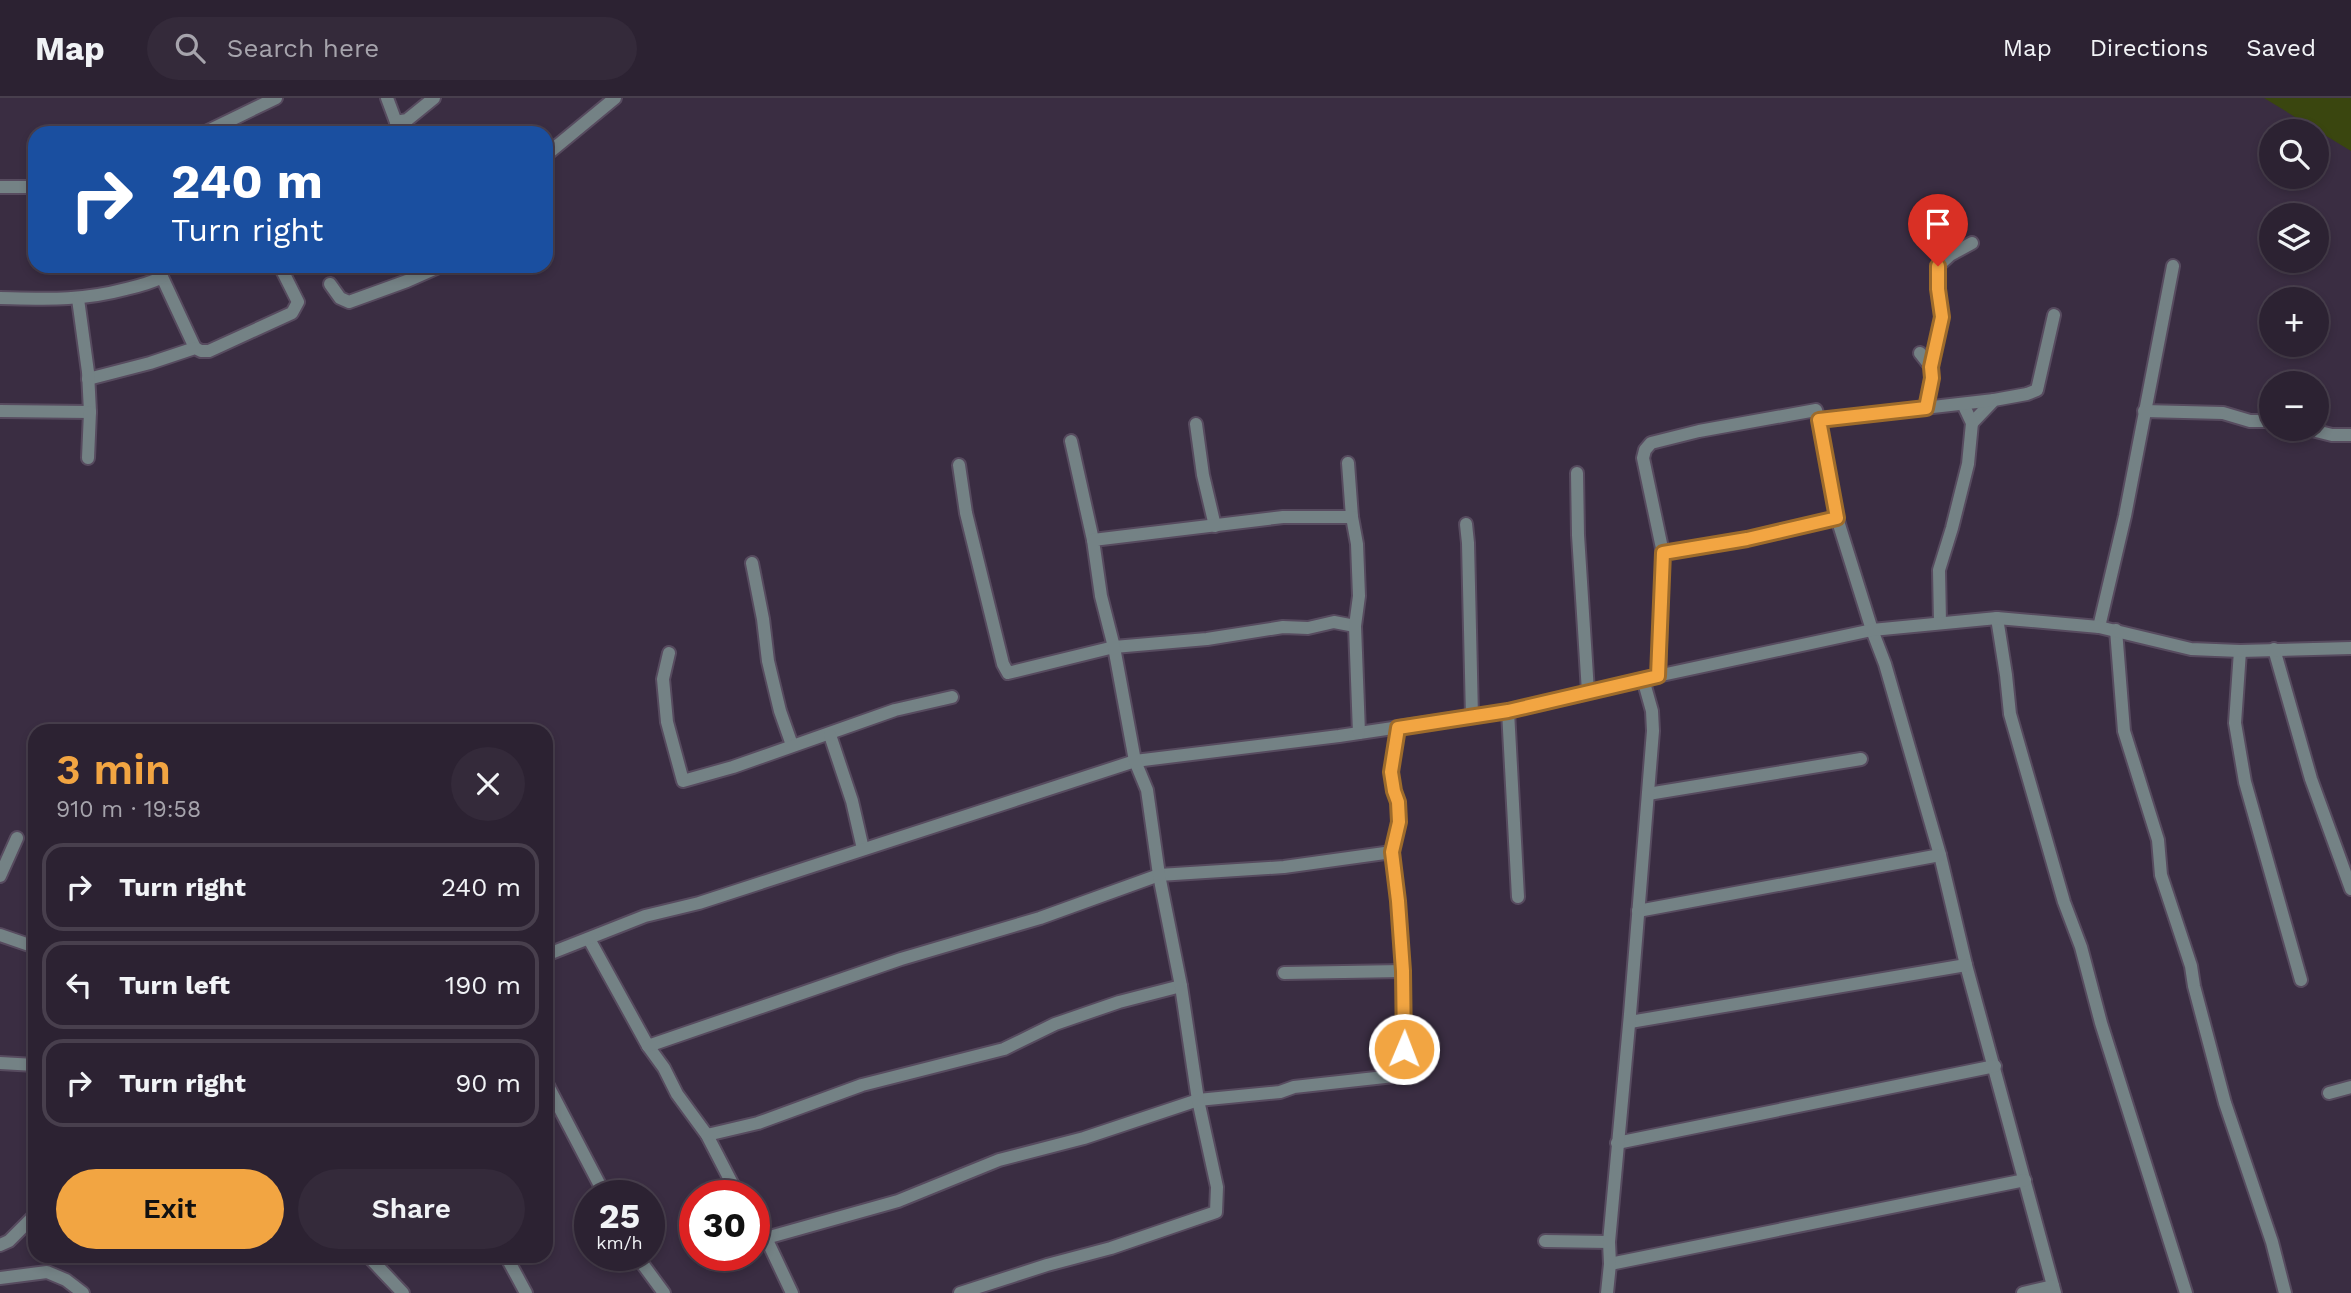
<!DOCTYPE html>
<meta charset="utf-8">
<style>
body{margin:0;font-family:"Work Sans",sans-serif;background:#342a3a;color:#f1f3f6;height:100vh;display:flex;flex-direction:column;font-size:26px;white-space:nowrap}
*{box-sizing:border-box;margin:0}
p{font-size:23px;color:#a6a4ac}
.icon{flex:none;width:38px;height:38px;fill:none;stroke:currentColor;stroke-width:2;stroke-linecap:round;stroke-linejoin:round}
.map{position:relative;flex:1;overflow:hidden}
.sheet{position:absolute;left:28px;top:626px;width:525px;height:539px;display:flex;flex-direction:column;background:#2c2232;border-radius:21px;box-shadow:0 4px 10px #0003,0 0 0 2px #483f4d}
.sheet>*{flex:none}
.hud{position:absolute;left:28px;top:28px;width:525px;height:147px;border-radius:21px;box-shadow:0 4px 10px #0003,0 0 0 2px #483f4d;background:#1a4fa0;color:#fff;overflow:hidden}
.fabs{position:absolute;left:2259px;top:21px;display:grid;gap:14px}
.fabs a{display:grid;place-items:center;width:70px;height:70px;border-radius:50%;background:#2c2232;box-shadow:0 4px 10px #0003,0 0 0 2px #483f4d;font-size:35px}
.speed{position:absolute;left:574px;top:1082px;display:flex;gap:14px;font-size:35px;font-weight:700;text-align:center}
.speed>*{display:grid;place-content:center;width:91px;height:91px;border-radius:50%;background:#2c2232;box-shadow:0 4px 10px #0003,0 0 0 2px #483f4d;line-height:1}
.speed small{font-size:18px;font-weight:400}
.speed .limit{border:10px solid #d22;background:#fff;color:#111}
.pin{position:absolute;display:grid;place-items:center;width:60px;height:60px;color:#fff;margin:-72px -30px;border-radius:50% 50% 50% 0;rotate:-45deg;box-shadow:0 0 7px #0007}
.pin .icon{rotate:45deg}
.me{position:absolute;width:77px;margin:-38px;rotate:1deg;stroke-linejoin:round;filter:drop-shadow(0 0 5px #0008)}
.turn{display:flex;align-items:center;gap:24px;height:147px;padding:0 28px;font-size:32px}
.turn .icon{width:91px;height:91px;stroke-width:2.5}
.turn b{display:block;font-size:49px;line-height:60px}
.round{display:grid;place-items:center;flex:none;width:74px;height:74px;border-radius:37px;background:#342a3a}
.head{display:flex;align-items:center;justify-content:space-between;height:119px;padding:0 28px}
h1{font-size:42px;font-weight:600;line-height:52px;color:#f2a542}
.primary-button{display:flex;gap:14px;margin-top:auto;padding:14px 28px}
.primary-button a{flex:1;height:80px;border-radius:42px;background:#f2a542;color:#111;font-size:28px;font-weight:600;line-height:80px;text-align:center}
.primary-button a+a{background:#342a3a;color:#f1f3f6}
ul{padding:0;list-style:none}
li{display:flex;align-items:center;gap:21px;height:88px;margin:0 14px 10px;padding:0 14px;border:4px solid #483f4d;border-radius:21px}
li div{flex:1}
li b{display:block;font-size:26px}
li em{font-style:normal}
header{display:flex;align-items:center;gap:42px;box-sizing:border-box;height:98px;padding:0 35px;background:#2c2232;border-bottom:2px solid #483f4d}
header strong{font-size:33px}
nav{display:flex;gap:38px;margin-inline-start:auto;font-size:24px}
.search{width:490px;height:63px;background:#342a3a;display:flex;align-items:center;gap:18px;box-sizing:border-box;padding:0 24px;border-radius:38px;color:#a6a4ac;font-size:26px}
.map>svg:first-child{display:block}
.green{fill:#3a460f}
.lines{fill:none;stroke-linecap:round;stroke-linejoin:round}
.minor-casing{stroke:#574b5f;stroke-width:16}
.minor{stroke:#748285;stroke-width:12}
.route-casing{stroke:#9d6b2b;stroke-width:18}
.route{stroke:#f2a542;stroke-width:12}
</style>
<header>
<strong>Map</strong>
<div class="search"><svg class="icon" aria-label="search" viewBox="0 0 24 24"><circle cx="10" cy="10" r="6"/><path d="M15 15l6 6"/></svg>Search here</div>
<nav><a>Map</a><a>Directions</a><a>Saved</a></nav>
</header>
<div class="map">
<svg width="2351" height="1195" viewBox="0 0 2351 1195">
<rect width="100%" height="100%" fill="#3a2d42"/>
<polygon class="green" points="2264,0 2351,0 2351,53"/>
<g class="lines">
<g class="minor-casing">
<g id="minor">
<polyline points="387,0 396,24"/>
<polyline points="204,35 276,0"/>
<polyline points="400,35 396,24 407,22 434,0"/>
<polyline points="546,57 615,0"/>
<polyline points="0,89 35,89"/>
<polyline points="162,179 195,250"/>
<polyline points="330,186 340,200 349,204 407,183 441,168"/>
<path d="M 0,200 C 46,201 81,203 126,191 C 139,188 151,185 162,179 L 156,168"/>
<polyline points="1920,255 1931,269"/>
<polyline points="88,281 150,265 195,250 201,253 209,253 292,215 298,204 280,168"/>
<polyline points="1926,310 1932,280 1931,269 1942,219 1938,191 1938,168 1950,157 1972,145"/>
<polyline points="0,313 90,314 88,274 78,201"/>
<polyline points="2144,313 2223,315 2250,323 2272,323"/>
<polyline points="1819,322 1837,420 1872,532 1885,566 1940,757 1966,867 2055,1195"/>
<polyline points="1972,325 1994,302 2027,296 2037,292 2054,217"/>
<polyline points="1196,326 1203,377 1215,428"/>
<polyline points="2308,331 2332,337 2351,337"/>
<polyline points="1071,343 1093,442"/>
<polyline points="88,360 90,314"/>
<polyline points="1348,365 1352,419"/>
<polyline points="959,367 966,415 1003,566 1008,575 1114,549 1207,541 1283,529 1308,530 1334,524 1355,528"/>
<polyline points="1577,375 1578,437 1588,594"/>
<polyline points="1466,426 1468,445 1472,619"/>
<polyline points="1663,455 1747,441 1837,420"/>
<polyline points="752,465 763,521 768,563 780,613 792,647"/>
<polyline points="1997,520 2006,577 2010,616 2064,804 2081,849 2101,925 2186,1195"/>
<polyline points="1940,525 1939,472 1952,430 1968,366 1972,325 1963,306"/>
<polyline points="2099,529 2125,418 2173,168"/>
<polyline points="2116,532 2124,633 2158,742 2161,777 2191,868 2194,888 2225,1005 2272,1144 2285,1195"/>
<polyline points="2274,551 2311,681 2351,791"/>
<polyline points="2240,553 2235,625 2245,684 2301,882"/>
<polyline points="669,555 663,581 667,624 683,683 733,669 895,612 952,599"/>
<polyline points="1659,578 1663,455 1643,360 1645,352 1651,345 1699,333 1816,312 1819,322 1994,302"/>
<polyline points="1508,613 1518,799"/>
<polyline points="830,637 852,703 863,751"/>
<polyline points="1648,696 1861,661"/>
<polyline points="0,778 17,740"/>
<polyline points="1638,813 1940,757"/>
<polyline points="0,837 35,849"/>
<polyline points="589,841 648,948 664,970 677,996 707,1037 738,1097"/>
<polyline points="546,857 645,818 699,805 1135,663 1339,638 1508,613 1643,581 1872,532 1997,520 2099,529 2191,551 2240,553 2351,550"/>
<polyline points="1284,875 1403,873"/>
<polyline points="1630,924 1966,867"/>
<polyline points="648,948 901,861 1040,820 1159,777 1284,769 1392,754"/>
<polyline points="0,965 35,967"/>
<polyline points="546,984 605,1097"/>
<polyline points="2329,995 2351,989"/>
<polyline points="707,1037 758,1025 862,987 1004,951 1055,926 1119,904 1181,888"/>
<polyline points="1617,1045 1995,968"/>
<polyline points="754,1125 766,1140 792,1195"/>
<polyline points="766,1140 898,1103 999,1062 1084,1040 1198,1002 1280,994 1294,989 1403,977 1403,873 1398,803 1392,754 1399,724 1398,704 1394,693 1391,674 1398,630"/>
<polyline points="1545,1143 1609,1144"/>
<polyline points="0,1147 9,1143 35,1117"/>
<polyline points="636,1157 664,1195"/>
<polyline points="368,1158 403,1195"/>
<polyline points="506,1158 526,1195"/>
<polyline points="1610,1166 2025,1082"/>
<polyline points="0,1180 47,1174 66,1182 83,1195"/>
<polyline points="960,1195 1047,1167 1111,1150 1216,1114 1217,1089 1198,1002 1181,888 1159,777 1147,692 1135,663 1114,549 1101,498 1093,442 1283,419 1352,419 1357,446 1359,498 1355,528 1359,635"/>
<polyline points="1607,1195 1610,1166 1609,1144 1630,916 1653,633 1652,613 1643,581"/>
<polyline points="2023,1195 2053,1188"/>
</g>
</g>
<use href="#minor" class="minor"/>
</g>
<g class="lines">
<g class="route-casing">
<polyline id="route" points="1404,951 1403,873 1398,803 1392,754 1399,724 1398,704 1394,693 1391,674 1398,630 1508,613 1658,578 1663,455 1747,441 1837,420 1819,322 1926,310 1932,280 1931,269 1942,219 1938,191 1938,168"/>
</g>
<use href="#route" class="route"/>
</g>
</svg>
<div class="fabs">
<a><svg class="icon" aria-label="search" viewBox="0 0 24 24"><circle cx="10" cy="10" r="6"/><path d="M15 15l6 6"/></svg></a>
<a><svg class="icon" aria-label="layers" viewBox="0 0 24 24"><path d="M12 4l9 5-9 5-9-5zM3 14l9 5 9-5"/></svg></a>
<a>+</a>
<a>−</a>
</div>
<div class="speed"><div>25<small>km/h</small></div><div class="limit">30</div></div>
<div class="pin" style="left:1938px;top:168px;background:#d93025"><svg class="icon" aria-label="arrive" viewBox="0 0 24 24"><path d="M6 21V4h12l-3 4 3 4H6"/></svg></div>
<svg class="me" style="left:1404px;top:951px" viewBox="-20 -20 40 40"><circle r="17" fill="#f2a542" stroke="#fff" stroke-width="3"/><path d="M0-11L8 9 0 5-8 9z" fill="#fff"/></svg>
<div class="hud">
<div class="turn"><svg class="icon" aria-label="right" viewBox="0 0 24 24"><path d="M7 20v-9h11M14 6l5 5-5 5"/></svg><div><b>240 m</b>Turn right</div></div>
</div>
<section class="sheet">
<div class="head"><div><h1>3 min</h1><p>910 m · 19:58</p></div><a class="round"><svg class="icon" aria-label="close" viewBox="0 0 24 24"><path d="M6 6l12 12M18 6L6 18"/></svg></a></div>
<ul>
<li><svg class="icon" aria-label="right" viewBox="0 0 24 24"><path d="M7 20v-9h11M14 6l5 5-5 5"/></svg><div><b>Turn right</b></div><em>240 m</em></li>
<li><svg class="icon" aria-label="left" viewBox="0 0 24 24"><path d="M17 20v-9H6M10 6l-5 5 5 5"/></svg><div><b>Turn left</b></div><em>190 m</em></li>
<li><svg class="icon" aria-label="right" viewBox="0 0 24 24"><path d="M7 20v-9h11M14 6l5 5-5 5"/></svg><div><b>Turn right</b></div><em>90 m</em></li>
</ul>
<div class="primary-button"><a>Exit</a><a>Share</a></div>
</section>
</div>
